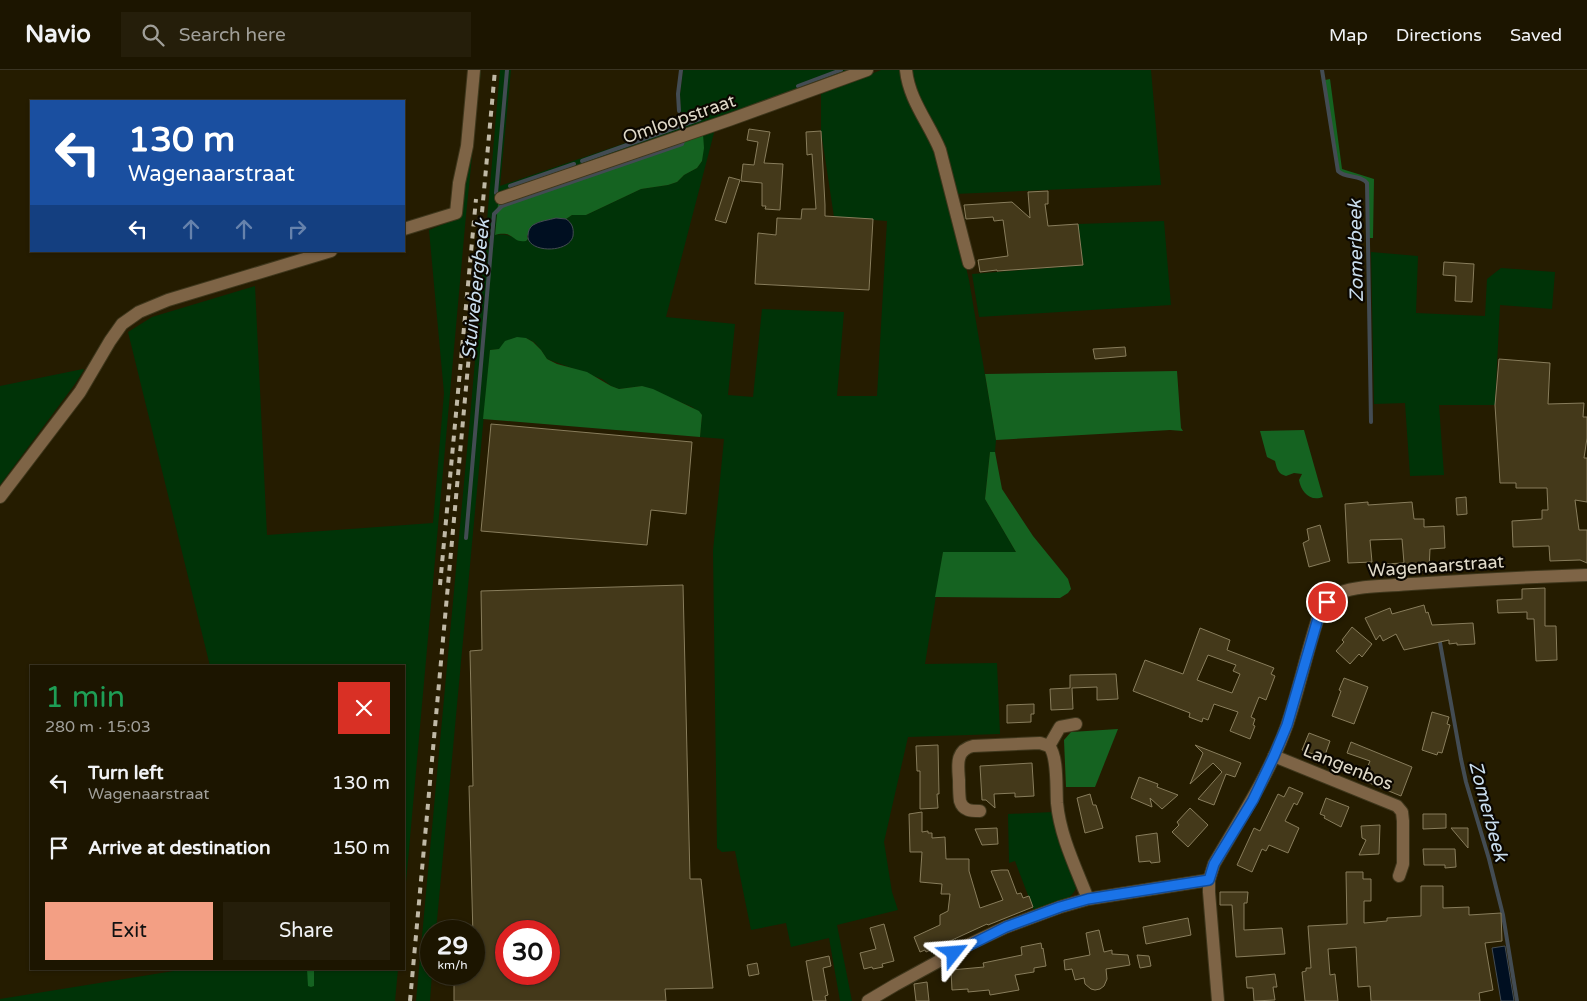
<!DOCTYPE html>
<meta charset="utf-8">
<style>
body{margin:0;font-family:"Varela Round",sans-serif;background:#251e0a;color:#f1f3f6;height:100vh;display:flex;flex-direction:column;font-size:19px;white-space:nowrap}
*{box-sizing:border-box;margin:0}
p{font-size:16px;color:#a09f99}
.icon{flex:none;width:28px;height:28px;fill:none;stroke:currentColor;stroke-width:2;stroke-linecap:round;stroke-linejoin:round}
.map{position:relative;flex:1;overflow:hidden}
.details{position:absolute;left:30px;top:595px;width:375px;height:305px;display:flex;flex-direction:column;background:#1c1500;border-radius:0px;box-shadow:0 1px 4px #0004,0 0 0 1px #3a3422}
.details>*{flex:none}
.top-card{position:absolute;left:30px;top:30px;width:375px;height:152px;border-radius:0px;box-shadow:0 1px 4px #0004,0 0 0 1px #3a3422;background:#1a4fa0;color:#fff;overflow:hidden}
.speed{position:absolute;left:420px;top:850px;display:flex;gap:10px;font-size:25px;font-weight:700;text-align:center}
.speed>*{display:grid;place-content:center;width:65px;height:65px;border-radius:50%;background:#1c1500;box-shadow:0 1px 4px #0004,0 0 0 1px #3a3422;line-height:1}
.speed small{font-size:12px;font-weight:400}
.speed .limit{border:8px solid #d22;background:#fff;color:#111}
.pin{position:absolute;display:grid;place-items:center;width:42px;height:42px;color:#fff;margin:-21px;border:2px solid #fff;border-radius:50%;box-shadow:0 1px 5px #0007}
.me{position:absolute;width:55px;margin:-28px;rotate:62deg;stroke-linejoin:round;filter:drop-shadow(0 0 4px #0008)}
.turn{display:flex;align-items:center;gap:18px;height:105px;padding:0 15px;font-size:22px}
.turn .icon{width:65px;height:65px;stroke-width:2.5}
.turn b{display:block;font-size:35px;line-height:42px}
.lanes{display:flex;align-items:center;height:48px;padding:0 15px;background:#0003;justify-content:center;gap:25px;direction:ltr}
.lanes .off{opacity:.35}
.round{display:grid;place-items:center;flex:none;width:52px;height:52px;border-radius:0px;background:#251e0a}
.head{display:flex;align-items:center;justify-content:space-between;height:85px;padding:0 15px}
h1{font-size:30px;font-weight:600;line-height:38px;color:#1e9e55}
.action{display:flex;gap:10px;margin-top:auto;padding:10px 15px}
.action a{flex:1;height:58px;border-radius:0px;background:#f39f84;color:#111;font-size:20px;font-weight:600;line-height:58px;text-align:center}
.action a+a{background:#251e0a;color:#f1f3f6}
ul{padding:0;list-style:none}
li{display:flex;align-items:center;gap:15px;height:65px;padding:0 15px}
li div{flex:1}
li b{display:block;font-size:19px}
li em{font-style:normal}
header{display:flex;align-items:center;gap:30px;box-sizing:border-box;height:70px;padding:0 25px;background:#1c1500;border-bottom:1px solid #3a3422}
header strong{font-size:24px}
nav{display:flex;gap:28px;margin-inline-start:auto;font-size:18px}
.search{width:350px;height:45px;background:#251e0a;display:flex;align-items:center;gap:12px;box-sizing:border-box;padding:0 18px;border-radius:0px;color:#a09f99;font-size:19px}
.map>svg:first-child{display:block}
.green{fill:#003307}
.forest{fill:#156321}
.water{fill:#000f21;stroke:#434c53}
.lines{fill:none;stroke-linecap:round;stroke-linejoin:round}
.stream{stroke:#434c53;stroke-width:4}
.building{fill:#44391a;stroke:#887d5c;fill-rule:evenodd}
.minor-casing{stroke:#3f371c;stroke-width:14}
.minor{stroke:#7e6446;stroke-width:12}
.rail{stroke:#c0b9a6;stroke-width:4;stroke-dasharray:6 6;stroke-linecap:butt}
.route-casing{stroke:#114b97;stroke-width:12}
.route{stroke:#1a73e8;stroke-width:9}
.labels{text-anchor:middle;stroke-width:4.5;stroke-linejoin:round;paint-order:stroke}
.street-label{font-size:18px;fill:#e0dac9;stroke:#0b0700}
.water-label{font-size:19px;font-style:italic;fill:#c9dded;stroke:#0b0700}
</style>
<header>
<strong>Navio</strong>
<div class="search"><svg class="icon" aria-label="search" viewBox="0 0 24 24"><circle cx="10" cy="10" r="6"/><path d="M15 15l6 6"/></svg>Search here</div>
<nav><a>Map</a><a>Directions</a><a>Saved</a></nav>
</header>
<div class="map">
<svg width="1587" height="931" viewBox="0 0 1587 931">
<rect width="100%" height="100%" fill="#251c00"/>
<g class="green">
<polygon points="476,0 481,0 466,145 404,835 404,596 210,596 128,262 152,247 255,216 267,465 433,453 444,323 429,160 461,147"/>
<path d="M 500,0 L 511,0 L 500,116 L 681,54 L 680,24 L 683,0 L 853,0 L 499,123 L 495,165 C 507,163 515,168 526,171 L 528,169 C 537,184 578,182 572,159 C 571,154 570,151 566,149 L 572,145 L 586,145 L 641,119 L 668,115 L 677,112 L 684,105 L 697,98 L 702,91 L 703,64 L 715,59 L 666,247 L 735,254 L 728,325 L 753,327 L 762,239 L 844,242 L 837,326 L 877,326 L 887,151 L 834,147 L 821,61 L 821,24 L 881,0 L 901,0 L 936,77 L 950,131 L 969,210 L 996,370 L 995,382 L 990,382 L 985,429 L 1016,482 L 943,483 L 925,594 L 997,593 L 1000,664 L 908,667 L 884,772 L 892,822 L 898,840 L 837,855 L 852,931 L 840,931 L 829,868 L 791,877 L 786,853 L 751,860 L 735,781 L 722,782 L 717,778 L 713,481 L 724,369 L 700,367 L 702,345 L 692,337 L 642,316 L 619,319 L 611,316 L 602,309 L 547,289 L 541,280 L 534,272 L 526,268 L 499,279 L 490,280 L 436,861 L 431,861 L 432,904 L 430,931 L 416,931 L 470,348 Z"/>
<polygon points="909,0 1151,0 1161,115 954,124"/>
<polygon points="1164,151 1171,235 979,247 972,204 1083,195 1078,154"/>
<polygon points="1371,182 1418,186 1416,243 1485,246 1487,209 1501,198 1555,202 1552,239 1500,235 1495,335 1439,335 1444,405 1410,406 1405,333 1374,334"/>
<polygon points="83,299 84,300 75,314 0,415 0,316"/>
<path d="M 1053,742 L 1076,818 C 1071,833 1048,836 1034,841 L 1015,791 L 1009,793 L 1008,744 Z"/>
<polygon points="186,899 398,899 395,931 0,931 0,929"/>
</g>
<g class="forest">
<polygon points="1330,9 1342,99 1374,109 1373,168 1368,168 1368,112 1341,103 1337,98 1325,10"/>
<path d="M 703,64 L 704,78 L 702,91 L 697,98 L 684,105 L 677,112 L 668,115 L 641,119 L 586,145 L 572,145 L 566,149 L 556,148 L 536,153 L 527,166 L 528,169 L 526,171 C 516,172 517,169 509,165 C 505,163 499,164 495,165 L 498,134 Z"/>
<polygon points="517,267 526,268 533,272 541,280 547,289 557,294 587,302 611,316 619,319 642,316 653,319 699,341 702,345 700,367 483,349 490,280 499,279 505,271"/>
<polygon points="1177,301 1181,358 1183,361 1170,360 996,370 985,304"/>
<path d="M 1304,360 L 1323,427 C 1310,432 1301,422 1299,410 L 1302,404 L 1294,403 L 1286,406 C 1278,404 1277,399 1275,391 L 1267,387 L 1260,361 Z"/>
<polygon points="990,382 995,382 1002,419 1033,466 1068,509 1071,519 1068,523 1060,528 935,527 943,482 1016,482 985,429"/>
<polygon points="1118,659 1095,717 1066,717 1064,670 1071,662"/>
<polygon points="307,899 314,899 314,916 311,917 308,916"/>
</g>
<g class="water">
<path d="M 556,148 L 566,149 C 572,153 574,158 573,166 C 569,184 526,183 528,165 C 528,161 530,157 533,155 C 539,151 549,150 556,148 Z"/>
<polygon points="1505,876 1514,931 1501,931 1492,878"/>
</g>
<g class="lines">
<g class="stream">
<path d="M 1322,0 L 1338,101 C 1346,109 1360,104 1367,113 L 1371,352"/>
<polyline points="798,16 841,0"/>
<polyline points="679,41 678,24 681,0"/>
<polyline points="582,91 700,49"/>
<polyline points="510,116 574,94"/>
<polyline points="496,123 507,0"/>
<polyline points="466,468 494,144 502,136 682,74 683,71"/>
<polyline points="1439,567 1461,689 1466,712 1489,789 1503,845 1517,931"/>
</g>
</g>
<g class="building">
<polygon points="749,59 770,62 764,93 783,94 780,140 765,139 766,136 762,136 762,113 741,111 743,94 754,95 758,72 747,70"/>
<polygon points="821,61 825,135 825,146 873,149 869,220 755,214 758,163 776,165 777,148 801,149 802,139 816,139 812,84 807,85 806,62"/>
<polygon points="729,107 740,110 726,153 715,150"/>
<polygon points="1048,121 1048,134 1045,134 1048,156 1078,154 1083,195 997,201 997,200 980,202 978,190 1008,186 1003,150 994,151 993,147 966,149 964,135 1012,132 1030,148 1028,122"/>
<polygon points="1444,192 1474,194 1472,232 1455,231 1456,206 1443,205"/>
<polygon points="1125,277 1126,286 1095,289 1093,279"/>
<polygon points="1499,289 1550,293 1548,334 1584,333 1583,347 1587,347 1587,368 1584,388 1587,388 1587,432 1575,430 1579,460 1587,460 1587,493 1580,490 1550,491 1549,476 1513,477 1512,451 1542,449 1542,440 1548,440 1547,418 1516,418 1516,413 1500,413 1495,335"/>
<polygon points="491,354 692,372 686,444 651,440 647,475 481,461"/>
<polygon points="1466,427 1467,444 1457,445 1456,428"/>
<polygon points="1368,432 1368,435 1412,432 1414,449 1424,449 1424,457 1444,456 1445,478 1430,479 1429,500 1383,504 1383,494 1404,493 1402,469 1370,470 1372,492 1348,493 1345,434"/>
<polygon points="1320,455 1330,491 1309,497 1303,473 1309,470 1307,459"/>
<path d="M 683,515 L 690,809 L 701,809 L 713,918 L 665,919 L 666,931 L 454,931 L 454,904 L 474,904 L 469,716 L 473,716 L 470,581 L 482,580 L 481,521 ZM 506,861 L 549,861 L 549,904 L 506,904 Z"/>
<polygon points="1545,518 1545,556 1556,556 1557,590 1536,591 1534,549 1527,549 1527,542 1498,543 1497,530 1522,529 1522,519"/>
<polygon points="1424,535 1426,543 1428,542 1432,555 1473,553 1475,574 1457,575 1457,573 1449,574 1449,570 1404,580 1396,564 1383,571 1380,565 1376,570 1365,548 1390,538 1392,544"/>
<polygon points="1352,557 1372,574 1362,587 1359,584 1350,594 1336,581 1344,572 1342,570"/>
<path d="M 1200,558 L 1230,570 L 1227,580 L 1274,598 L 1271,604 L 1275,606 L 1266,630 L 1259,627 L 1251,647 L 1255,649 L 1253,655 L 1255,656 L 1250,669 L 1230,661 L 1238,642 L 1214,634 L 1208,650 L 1203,648 L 1202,652 L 1189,647 L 1190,643 L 1133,621 L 1145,590 L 1183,604 ZM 1208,585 L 1236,595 L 1233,601 L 1240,604 L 1232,623 L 1197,610 Z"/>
<polygon points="1116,604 1118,629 1097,630 1097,617 1072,618 1073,639 1051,640 1050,619 1070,618 1070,605"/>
<polygon points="1344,608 1368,617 1354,654 1332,646 1341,621 1339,620"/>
<polygon points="1034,634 1034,644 1031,644 1031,652 1007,653 1007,635"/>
<polygon points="1432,642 1449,647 1447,654 1450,655 1442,683 1438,682 1437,685 1422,680"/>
<polygon points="1309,663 1330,671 1324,688 1302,680"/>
<polygon points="1351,672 1412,697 1401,726 1362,710 1370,691 1347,683"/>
<polygon points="938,675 939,724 937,724 938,738 920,739 920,701 917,701 916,676"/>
<polygon points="1195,675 1241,693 1235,707 1226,704 1214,735 1198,729 1222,702 1213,693 1190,714 1203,683"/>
<polygon points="1032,693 1034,726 1015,727 1015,723 994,724 995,738 986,730 982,730 980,696"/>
<polygon points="1139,707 1158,714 1157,717 1178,725 1162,739 1150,728 1152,737 1131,728"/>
<polygon points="1289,717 1303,723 1297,735 1294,733 1285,751 1299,758 1288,783 1269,775 1266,781 1262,779 1252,802 1237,795 1254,758 1260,761 1278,724 1284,727"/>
<polygon points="1090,724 1093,735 1096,735 1103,758 1085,763 1077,728"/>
<polygon points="1326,728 1349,737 1341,757 1324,748 1325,746 1320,744"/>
<polygon points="1190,738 1208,755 1188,777 1172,762 1179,755 1177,752"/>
<polygon points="922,742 922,762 928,761 928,763 932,763 932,768 945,767 946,789 969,789 969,801 980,838 1003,830 991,801 1001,800 1008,800 1017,824 1021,823 1023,828 1029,826 1033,837 988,855 987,854 926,882 925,880 920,882 914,867 940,855 940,845 948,841 950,824 941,824 942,814 920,812 922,782 910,782 909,744"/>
<polygon points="1423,744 1446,744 1446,758 1423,759"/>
<polygon points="1380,755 1379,784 1359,785 1366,770 1362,768 1361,756"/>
<polygon points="997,758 998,774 982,775 975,759"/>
<polygon points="1451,758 1468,758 1468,778"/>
<polygon points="1157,763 1160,792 1151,793 1150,791 1139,792 1136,766"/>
<polygon points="1423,779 1455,779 1456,797 1445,798 1445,795 1424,795"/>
<polygon points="1346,802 1363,802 1363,809 1371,809 1371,831 1364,831 1364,853 1387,851 1387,848 1421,846 1421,816 1443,816 1443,838 1469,837 1469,845 1501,843 1502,871 1485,873 1493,920 1479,923 1480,931 1371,931 1370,916 1358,917 1356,877 1328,879 1330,905 1335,904 1338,931 1305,931 1302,902 1306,901 1306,898 1311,898 1308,856 1347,854"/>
<polygon points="1220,822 1248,822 1247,833 1244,833 1244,860 1282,858 1285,884 1236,887 1232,835 1220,835"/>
<polygon points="1188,848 1191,865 1146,874 1143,857"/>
<polygon points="884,854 894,891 882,894 883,897 873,899 872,897 864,899 860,883 876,879 870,858"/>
<polygon points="1099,860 1104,882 1112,880 1112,884 1128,885 1130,895 1106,899 1107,909 1104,916 1100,919 1095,920 1091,919 1085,914 1084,908 1075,910 1072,899 1065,900 1064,890 1090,885 1086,863"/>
<polygon points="1041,873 1042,879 1043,878 1046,896 1034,898 1034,902 1015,905 1019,920 990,925 989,920 968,922 968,919 952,920 951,900 984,897 983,893 1022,885 1021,877"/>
<polygon points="1137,885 1149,886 1151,896 1140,898"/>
<polygon points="829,886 831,896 823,898 828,925 825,926 826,931 813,931 806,891"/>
<polygon points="757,893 759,904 749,906 747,895"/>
<polygon points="1275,904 1277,917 1273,917 1275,930 1254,931 1253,918 1247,918 1246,907"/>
<polygon points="927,912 929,931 916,931 914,914"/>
</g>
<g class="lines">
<g class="minor-casing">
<g id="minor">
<path d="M 906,0 C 909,30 929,53 940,80 L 969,193"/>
<polyline points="501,128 729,50 867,0"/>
<polyline points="404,159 456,143 459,113 467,76 474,0"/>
<polyline points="0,427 80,322 110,271 122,254 139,242 168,230 331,181"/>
<polyline points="1049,676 1060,657 1076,654"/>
<polyline points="1274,686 1397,736 1402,742 1403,751 1403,794 1399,806"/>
<path d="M 980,741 C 971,741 963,741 960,731 C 959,724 959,717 959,710 C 958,696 955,680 973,676 L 1040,673 L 1049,676 C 1058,686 1056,718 1057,733 C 1060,766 1076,798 1088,829"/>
<polyline points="868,931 895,915 970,874 1006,857 1060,837 1088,829 1209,810"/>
<path d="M 1218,931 L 1209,822 L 1209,810 L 1214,794 C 1240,749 1269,705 1287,655 C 1299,619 1307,581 1319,545 C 1324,536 1329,527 1339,523 C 1358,515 1391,516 1411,514 C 1470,510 1528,507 1587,505"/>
</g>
</g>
<use href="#minor" class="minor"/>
<g class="rail">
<polyline points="440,515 476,129"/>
<polyline points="410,931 495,0"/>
</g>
</g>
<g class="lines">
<g class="route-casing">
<polyline id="route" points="954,883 1006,857 1060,837 1088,829 1209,810 1214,794 1253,730 1274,686 1287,655 1319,545 1327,532"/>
</g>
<use href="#route" class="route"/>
</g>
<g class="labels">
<g class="street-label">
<text transform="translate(679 49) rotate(-19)" y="6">Omloopstraat</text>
<text transform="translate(1436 496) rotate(-4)" y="6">Wagenaarstraat</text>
<text transform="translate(1348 697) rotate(22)" y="6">Langenbos</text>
</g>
<g class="water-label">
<text transform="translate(1355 181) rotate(-91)" y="7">Zomerbeek</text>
<text transform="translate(475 219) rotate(-84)" y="7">Stuivebergbeek</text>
<text transform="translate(1489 741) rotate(75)" y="7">Zomerbeek</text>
</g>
</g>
</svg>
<div class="speed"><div>29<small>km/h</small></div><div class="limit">30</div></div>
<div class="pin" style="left:1327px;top:532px;background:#d93025"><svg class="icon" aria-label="arrive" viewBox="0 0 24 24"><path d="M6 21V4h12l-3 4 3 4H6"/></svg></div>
<svg class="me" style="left:954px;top:883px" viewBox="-20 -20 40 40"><path d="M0-17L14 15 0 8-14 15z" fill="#1a73e8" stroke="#fff" stroke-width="4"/></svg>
<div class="top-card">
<div class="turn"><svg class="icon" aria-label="left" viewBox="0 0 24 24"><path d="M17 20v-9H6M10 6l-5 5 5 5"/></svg><div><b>130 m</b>Wagenaarstraat</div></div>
<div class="lanes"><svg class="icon" aria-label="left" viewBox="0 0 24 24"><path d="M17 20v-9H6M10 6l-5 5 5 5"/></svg><svg class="icon off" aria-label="ahead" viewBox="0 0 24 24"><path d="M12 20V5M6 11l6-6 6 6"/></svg><svg class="icon off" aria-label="ahead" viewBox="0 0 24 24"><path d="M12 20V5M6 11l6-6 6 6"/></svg><svg class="icon off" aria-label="right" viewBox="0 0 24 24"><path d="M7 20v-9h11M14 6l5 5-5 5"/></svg></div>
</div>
<section class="details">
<div class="head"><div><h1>1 min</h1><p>280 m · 15:03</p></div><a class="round" style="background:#d93025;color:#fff"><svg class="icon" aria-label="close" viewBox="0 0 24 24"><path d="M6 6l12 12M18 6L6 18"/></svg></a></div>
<ul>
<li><svg class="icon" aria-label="left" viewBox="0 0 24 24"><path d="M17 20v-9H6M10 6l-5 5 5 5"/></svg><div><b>Turn left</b><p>Wagenaarstraat</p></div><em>130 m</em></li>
<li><svg class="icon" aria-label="arrive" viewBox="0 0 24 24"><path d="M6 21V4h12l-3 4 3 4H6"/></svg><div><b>Arrive at destination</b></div><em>150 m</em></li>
</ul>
<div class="action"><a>Exit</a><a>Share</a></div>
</section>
</div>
